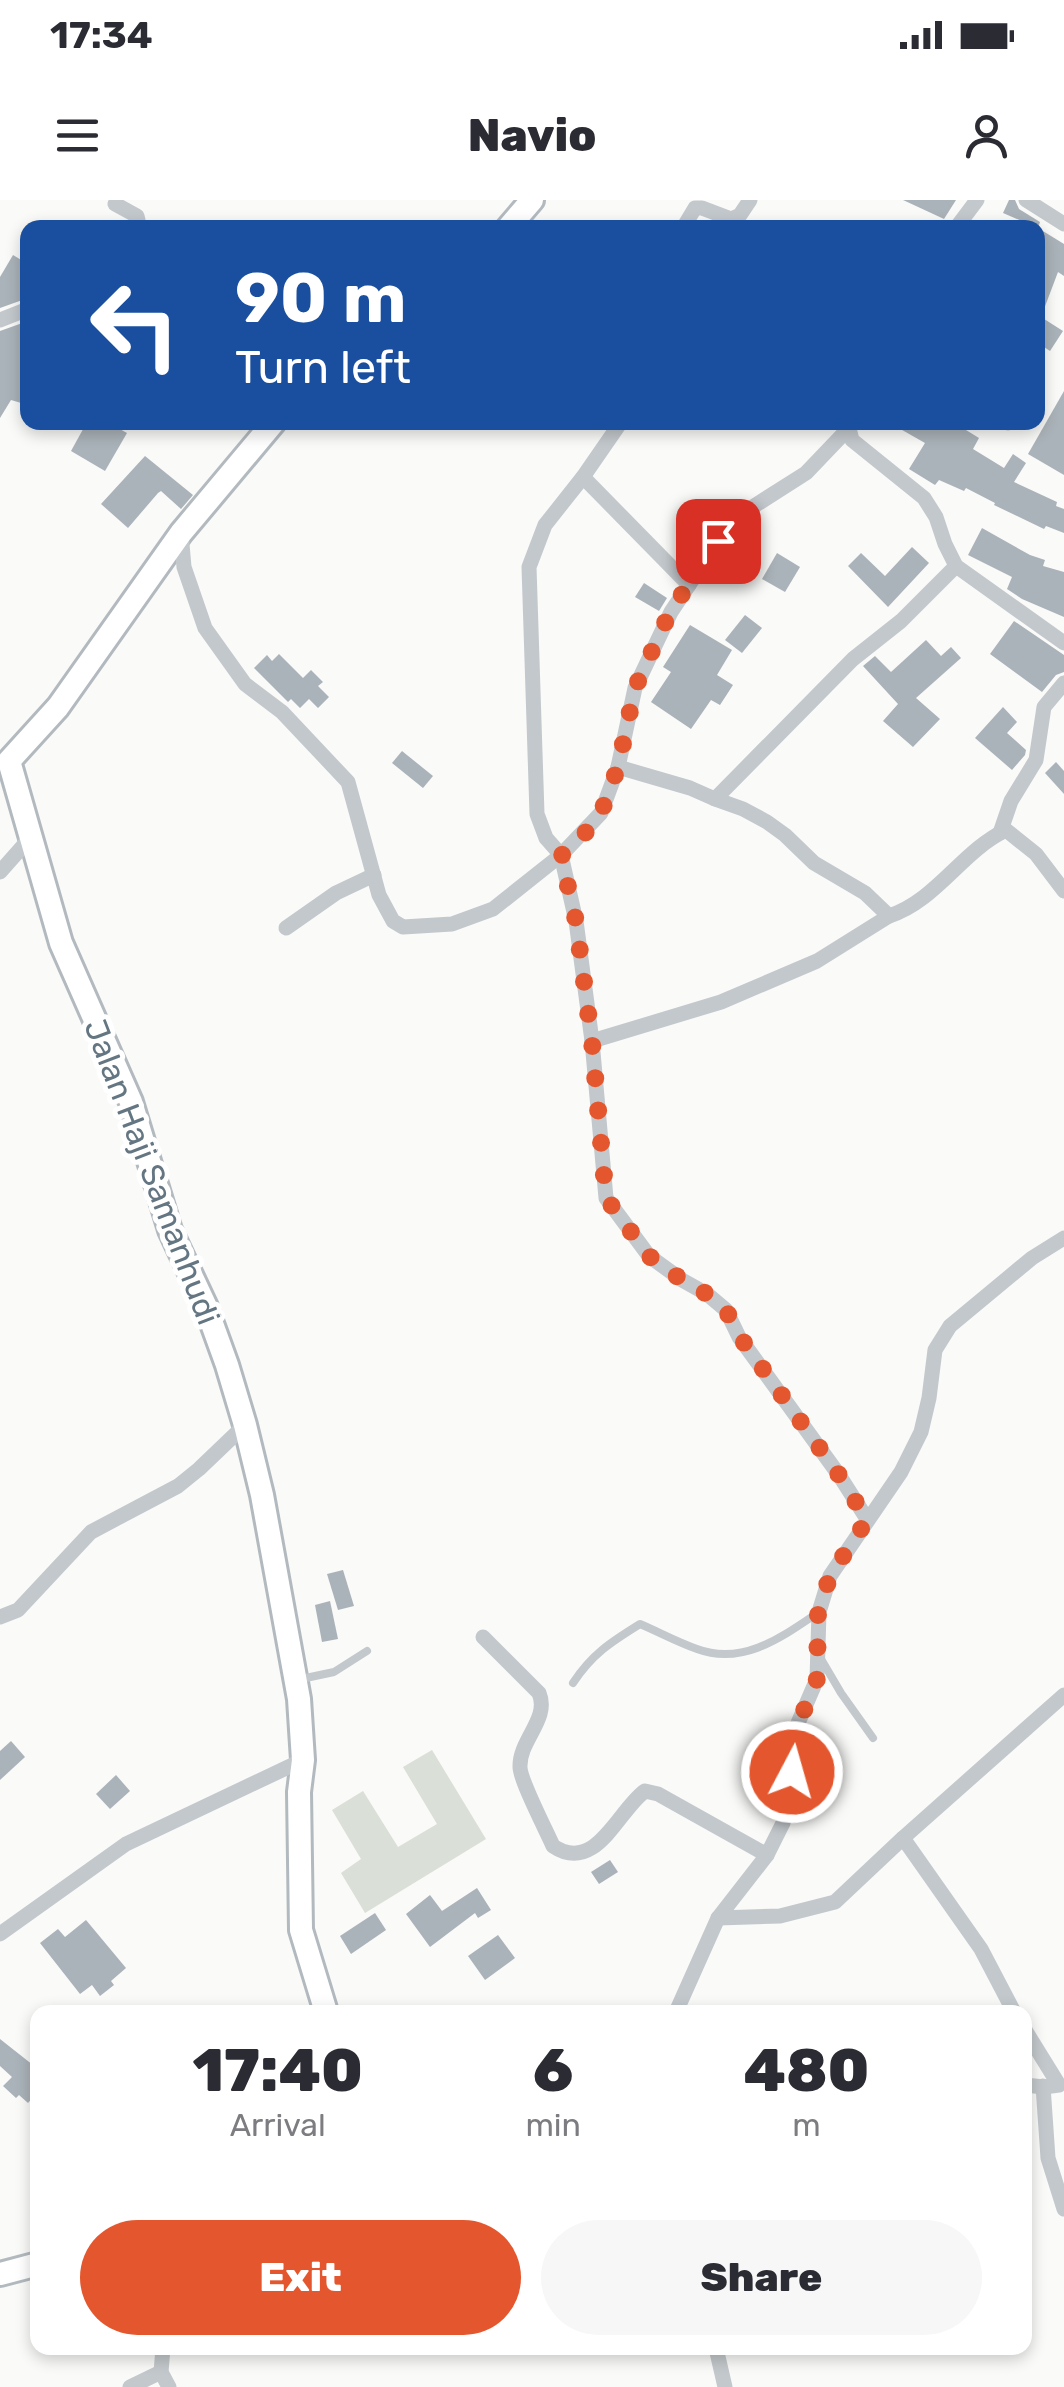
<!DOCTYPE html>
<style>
body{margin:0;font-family:Rubik,sans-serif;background:#f7f7f7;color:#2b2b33;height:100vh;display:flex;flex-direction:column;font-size:38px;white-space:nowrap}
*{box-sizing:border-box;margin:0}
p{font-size:32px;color:#7c7c81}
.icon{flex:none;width:55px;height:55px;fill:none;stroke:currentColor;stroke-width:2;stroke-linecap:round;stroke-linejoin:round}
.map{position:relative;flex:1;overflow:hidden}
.panel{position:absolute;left:30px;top:1805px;width:1002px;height:350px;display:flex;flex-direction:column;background:#fff;border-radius:20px;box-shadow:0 5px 15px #0003}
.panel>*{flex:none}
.hud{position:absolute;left:20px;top:20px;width:1025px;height:210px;border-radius:20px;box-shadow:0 5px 15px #0003;background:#1a4fa0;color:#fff;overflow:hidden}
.pin{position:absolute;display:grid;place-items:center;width:85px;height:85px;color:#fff;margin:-42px;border-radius:20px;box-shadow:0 5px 15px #0006}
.me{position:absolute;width:110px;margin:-55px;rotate:6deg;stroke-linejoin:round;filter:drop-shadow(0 0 8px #0008)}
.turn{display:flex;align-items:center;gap:35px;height:210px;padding:0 50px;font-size:45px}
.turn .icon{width:130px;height:130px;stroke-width:2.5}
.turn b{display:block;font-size:70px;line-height:85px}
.eta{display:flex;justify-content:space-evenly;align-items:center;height:170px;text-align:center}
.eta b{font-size:60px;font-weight:800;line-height:70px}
.button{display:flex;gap:20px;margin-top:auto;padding:20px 50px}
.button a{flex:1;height:115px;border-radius:60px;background:#e4572e;color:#fff;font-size:40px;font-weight:800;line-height:115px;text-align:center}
.button a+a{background:#f7f7f7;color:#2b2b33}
.status{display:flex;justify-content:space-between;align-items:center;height:70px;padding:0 50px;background:#fff;direction:ltr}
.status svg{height:28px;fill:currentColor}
header{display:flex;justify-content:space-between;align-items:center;height:130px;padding:0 50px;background:#fff;font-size:45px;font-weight:800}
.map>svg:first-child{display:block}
.green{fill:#dadfd7}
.building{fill:#aab3b9}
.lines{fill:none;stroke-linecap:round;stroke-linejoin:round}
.secondary-casing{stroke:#b3babf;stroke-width:28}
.lane{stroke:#c3c8cc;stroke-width:8}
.street{stroke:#c3c8cc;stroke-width:15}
.secondary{stroke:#fff;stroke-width:22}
.route{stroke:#e4572e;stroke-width:18;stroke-dasharray:0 32.4}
.labels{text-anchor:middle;stroke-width:10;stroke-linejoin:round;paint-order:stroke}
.street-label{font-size:32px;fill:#657683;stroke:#fff}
</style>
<div class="status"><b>17:34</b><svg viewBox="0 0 49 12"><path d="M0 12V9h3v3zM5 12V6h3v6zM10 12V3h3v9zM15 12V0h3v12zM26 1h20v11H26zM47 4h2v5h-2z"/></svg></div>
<header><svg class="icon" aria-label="menu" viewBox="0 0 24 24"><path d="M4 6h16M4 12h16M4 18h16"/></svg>Navio<svg class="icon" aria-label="person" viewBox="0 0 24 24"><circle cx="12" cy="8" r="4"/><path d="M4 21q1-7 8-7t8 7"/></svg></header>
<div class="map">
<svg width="1064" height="2187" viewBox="0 0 1064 2187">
<rect width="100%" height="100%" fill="#fafaf8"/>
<polygon class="green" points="432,1550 486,1639 365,1713 341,1673 361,1659 332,1610 363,1591 398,1647 437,1624 403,1567"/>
<g class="building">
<polygon points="903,0 956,0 944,19"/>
<polygon points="1009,0 1015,0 1019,9 1040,22 1038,28 1003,13"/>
<polygon points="1038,28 1064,44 1064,76 1058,72 1041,117 1063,131 1050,151 1038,143"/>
<polygon points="13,55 28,64 28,98 0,108 0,77"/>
<polygon points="28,121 28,205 11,200 0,218 0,131"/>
<polygon points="1064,191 1064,275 1028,254"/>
<polygon points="87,222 107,222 127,233 105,271 71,251"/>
<polygon points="888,222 953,222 979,238 973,249 1004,268 1013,254 1026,263 1014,282 1057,302 1056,306 1064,309 1064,333 1046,326 1044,329 994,305 995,303 966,288 964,291 939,280 935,285 909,269 925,243"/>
<polygon points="145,256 193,295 181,309 161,291 158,293 128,328 101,304"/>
<polygon points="982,328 1030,355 1045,360 1043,366 1064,372 1064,417 1022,399 1007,389 1012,377 968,355"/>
<polygon points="912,347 929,363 888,407 848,366 861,353 885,376"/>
<polygon points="777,353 800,367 785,392 762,379"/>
<polygon points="644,383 667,398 659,411 635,397"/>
<polygon points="745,415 762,428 742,453 725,440"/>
<polygon points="1014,421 1064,455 1064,472 1056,475 1042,492 990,454"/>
<polygon points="690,425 732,450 717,475 733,485 720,505 711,500 691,529 651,502 671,472 663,467"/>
<polygon points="926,440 941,456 951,447 961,458 916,498 940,519 913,547 883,521 898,504 863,466 875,456 891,472"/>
<polygon points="279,454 303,478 311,470 323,482 318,486 329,497 318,508 309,499 300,508 291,499 288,502 254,468 267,455 272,461"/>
<polygon points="1003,507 1017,522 1007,533 1026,550 1025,555 1012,570 975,538"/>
<polygon points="402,551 433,576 423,588 392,563"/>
<polygon points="1056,562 1064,571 1064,594 1045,573"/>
<polygon points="343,1370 354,1406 338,1410 327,1374"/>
<polygon points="330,1401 338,1439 322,1442 315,1405"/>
<polygon points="11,1541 25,1557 0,1580 0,1551"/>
<polygon points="116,1575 130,1591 110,1609 96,1594"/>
<polygon points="610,1660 618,1672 599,1684 591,1672"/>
<polygon points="477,1688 491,1710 478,1718 475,1713 430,1747 406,1714 430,1695 442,1711"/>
<polygon points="375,1713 386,1730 351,1754 340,1736"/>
<polygon points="86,1720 126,1768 111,1781 114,1785 100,1796 92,1785 80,1794 40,1743 58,1729 65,1737"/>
<polygon points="498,1735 515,1758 485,1780 468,1756"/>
<polygon points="0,1839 38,1869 38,1892 28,1903 19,1895 16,1898 3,1886 12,1877 0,1866"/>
</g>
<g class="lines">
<g class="secondary-casing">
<g id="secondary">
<polyline points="508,28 532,0"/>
<polyline points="274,222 181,333 58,507 9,561 61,743 131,902 170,1030 206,1107 227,1165 245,1225 262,1295 299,1499 303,1560 299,1592 301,1730 326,1812"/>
<polyline points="0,2074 38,2064"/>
</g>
</g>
<g class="lane">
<polyline points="821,1459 841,1493 873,1538"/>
<polyline points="301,1479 334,1472 367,1451"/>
<path d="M 573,1483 C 592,1454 611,1442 640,1424 C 659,1432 677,1442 697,1449 C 743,1466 782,1437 819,1412"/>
</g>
<g class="street">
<polyline points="1026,0 1064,24"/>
<polyline points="115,4 137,16 138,20 135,28"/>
<polyline points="683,28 695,8 702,8 731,19 740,15 750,0"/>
<polyline points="956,28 977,0"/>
<polyline points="0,120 28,109"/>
<polyline points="621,222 583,277 545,325 529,367 537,614 546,638 561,655 576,721 592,841 606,998 649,1056 682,1080 707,1094 726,1110 739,1137 839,1275 867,1319"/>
<polyline points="850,222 849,228 852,240 924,298 936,317 945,344 956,366 1064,443"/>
<polyline points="1008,222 1008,223"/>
<polyline points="583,277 689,385"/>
<polyline points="181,333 184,367 205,428 245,484 282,512 348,582 379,695 393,721 403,727 452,724 493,709 561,655 601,613 618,567 635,488 671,412 718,341 751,308 806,273 849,228"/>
<polyline points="618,567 690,588 715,599 853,459 901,421 956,366"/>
<path d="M 715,599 L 743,609 L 767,622 L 785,635 L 814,663 L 865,693 L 889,716 C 936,701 962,651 1006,630 L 1036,654 L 1064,691"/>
<polyline points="1000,633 1011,601 1036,560 1044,507 1064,483"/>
<polyline points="0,672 31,637"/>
<polyline points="286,728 336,693 374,675"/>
<polyline points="592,841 721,802 817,761 889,716"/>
<polyline points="0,1417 18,1410 91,1332 178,1286 199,1269 245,1225"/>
<path d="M 483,1437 L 539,1493 C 550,1519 519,1540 520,1567 C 520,1580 546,1630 553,1646 C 596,1675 618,1610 645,1591 L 658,1594 L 767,1655"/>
<polyline points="718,1718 780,1716 835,1702 903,1638"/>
<polyline points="0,1734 126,1644 303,1560"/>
<polyline points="676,1812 718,1718 767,1655 783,1623 793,1572 789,1544 817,1479 819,1412 830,1376 901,1272 921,1232 929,1198 935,1150 950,1126 1032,1058 1064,1038"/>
<polyline points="1014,1812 981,1749 903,1638 1064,1495"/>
<polyline points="1025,1830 1059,1885 1044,1887 1025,1885"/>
<polyline points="1043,1886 1048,1958 1064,2009"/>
<polyline points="163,2148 161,2172 169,2187"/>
<polyline points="716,2148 725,2187"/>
<polyline points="130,2187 161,2172"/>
</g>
<use href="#secondary" class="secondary"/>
</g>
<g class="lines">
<polyline class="route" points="718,341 670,412 635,488 618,567 601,613 586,632 561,656 576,721 592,842 606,998 649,1056 682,1080 707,1094 726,1110 740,1137 839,1275 867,1320 830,1376 818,1412 817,1479 790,1544 792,1572"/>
</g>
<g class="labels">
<g class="street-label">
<text transform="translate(152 972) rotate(69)" y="11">Jalan Haji Samanhudi</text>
</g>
</g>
</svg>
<div class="pin" style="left:718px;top:341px;background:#d93025"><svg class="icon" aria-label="arrive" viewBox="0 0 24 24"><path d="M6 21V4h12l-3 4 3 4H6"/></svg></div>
<svg class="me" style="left:792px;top:1572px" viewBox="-20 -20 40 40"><circle r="17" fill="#e4572e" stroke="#fff" stroke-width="3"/><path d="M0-11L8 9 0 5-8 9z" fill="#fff"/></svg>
<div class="hud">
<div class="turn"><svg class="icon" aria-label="left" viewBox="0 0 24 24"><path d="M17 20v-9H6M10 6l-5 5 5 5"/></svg><div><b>90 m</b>Turn left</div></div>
</div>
<section class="panel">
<div class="eta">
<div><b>17:40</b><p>Arrival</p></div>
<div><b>6</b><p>min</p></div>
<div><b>480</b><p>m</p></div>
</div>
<div class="button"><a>Exit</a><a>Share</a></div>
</section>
</div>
